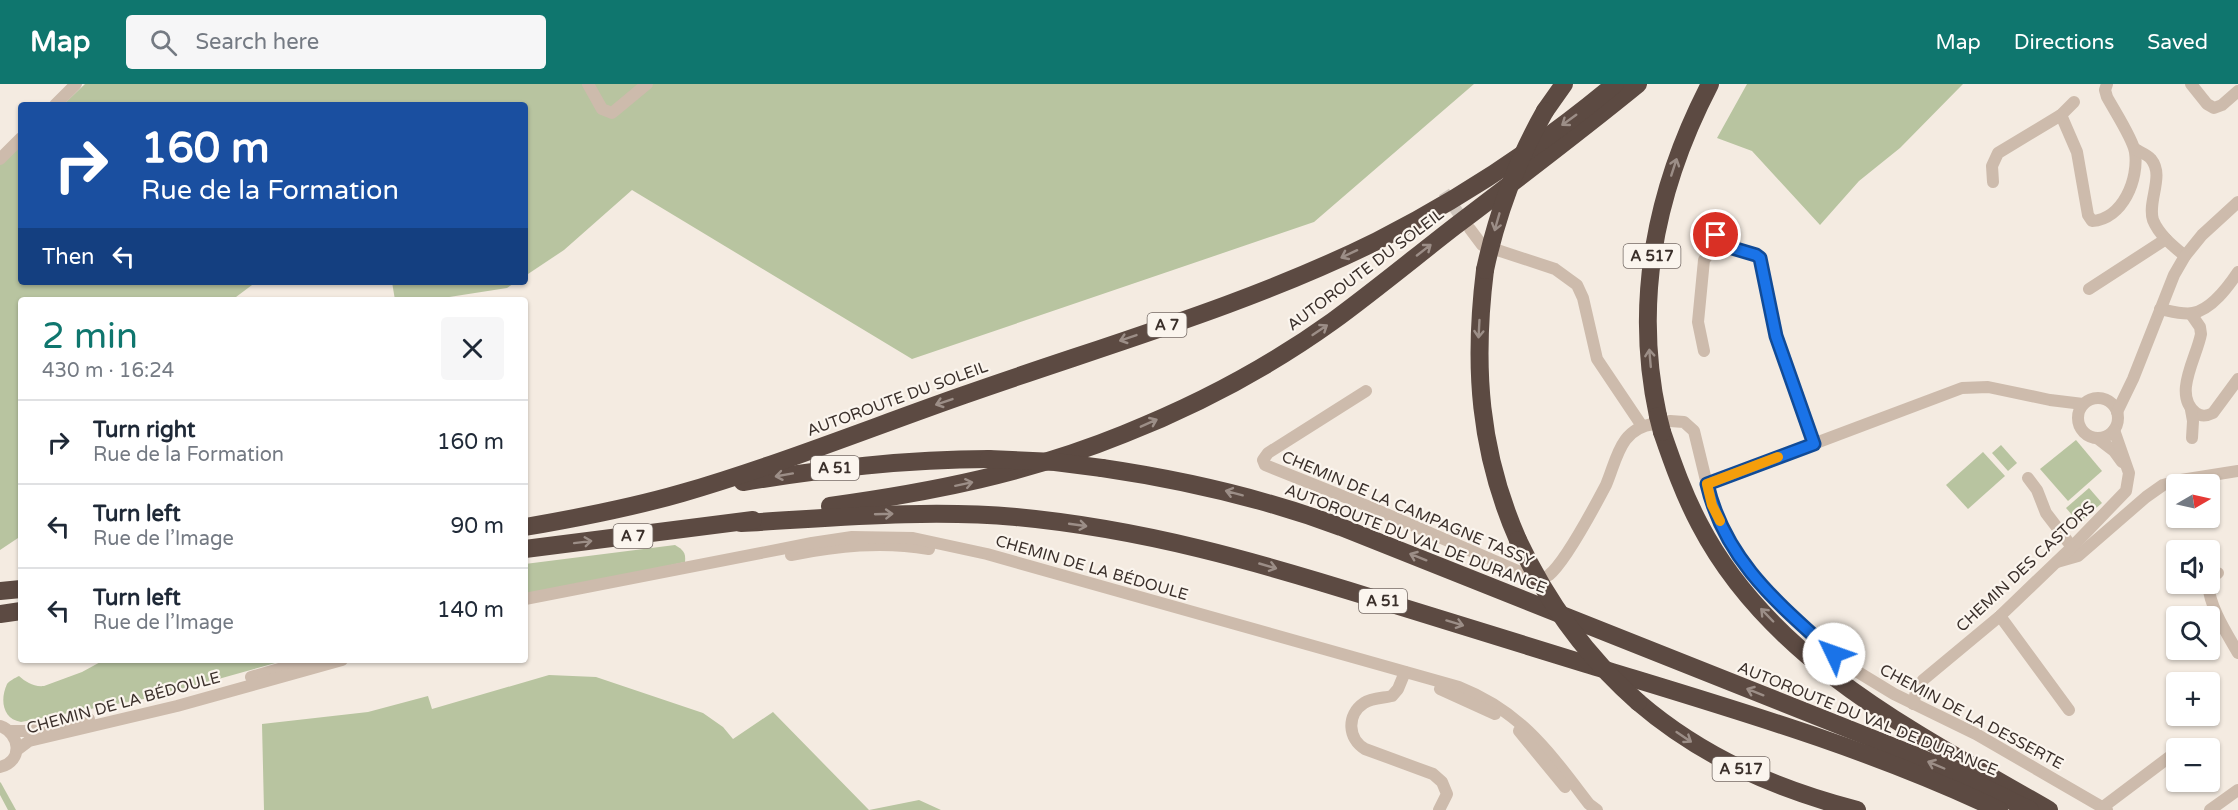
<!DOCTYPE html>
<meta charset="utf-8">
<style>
body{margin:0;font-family:"Varela Round",sans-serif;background:#f6f6f7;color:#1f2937;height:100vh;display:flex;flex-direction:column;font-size:22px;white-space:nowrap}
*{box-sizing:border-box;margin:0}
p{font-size:20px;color:#747a83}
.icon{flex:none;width:33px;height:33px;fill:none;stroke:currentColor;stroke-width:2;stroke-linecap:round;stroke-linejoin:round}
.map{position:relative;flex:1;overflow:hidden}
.side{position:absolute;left:18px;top:213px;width:510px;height:366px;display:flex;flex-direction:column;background:#fff;border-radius:6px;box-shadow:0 2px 4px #0004}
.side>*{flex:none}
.hud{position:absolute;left:18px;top:18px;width:510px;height:183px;border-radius:6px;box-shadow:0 2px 4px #0004;background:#1a4fa0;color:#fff;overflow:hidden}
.needle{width:39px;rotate:81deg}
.buttons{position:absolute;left:2166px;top:390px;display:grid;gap:12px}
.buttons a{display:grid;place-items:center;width:54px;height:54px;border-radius:6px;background:#fff;box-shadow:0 2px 4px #0004;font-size:30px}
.pin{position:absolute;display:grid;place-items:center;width:51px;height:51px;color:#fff;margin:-26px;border:3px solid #fff;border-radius:50%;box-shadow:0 2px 6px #0007}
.me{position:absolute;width:66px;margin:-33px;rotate:312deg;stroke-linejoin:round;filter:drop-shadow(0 0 4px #0008)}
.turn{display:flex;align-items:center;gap:21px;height:126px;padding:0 24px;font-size:27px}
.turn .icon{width:78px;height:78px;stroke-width:2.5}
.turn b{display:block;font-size:42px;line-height:51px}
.then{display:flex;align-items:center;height:57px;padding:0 24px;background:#0003;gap:12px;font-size:22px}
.round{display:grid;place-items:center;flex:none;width:63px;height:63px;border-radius:6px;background:#f6f6f7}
.overview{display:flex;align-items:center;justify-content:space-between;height:102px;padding:0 24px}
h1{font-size:36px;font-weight:600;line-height:45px;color:#0f766e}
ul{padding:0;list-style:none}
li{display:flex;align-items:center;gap:18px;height:84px;padding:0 24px;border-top:2px solid #e0e1e3}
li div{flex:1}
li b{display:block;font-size:22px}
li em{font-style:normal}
header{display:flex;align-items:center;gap:36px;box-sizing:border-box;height:84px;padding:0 30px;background:#0f766e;color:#fff}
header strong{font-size:28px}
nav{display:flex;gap:33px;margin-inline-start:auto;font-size:21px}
.search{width:420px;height:54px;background:#f6f6f7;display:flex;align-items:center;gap:15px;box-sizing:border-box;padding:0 21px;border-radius:6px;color:#747a83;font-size:22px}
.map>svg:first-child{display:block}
.green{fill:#b8c4a0}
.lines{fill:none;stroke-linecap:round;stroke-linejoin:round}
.minor-tunnel{stroke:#cfc6bd;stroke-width:12;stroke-dasharray:12 6;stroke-linecap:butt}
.minor{stroke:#cdbbac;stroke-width:12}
.highway{stroke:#5c4a42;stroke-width:18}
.highway-bridge{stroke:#5c4a42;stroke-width:18}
.oneway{stroke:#9c8e87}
.route-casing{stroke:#114b97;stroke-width:15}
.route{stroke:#1a73e8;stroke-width:10}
.slow{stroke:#f59e0b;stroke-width:10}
.labels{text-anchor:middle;stroke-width:4.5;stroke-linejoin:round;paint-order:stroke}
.shield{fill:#fbf5ee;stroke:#756b66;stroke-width:1.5}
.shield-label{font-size:15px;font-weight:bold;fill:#3b302b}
.street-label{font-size:16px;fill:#3b302b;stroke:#fbf5ee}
</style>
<header>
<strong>Map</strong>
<div class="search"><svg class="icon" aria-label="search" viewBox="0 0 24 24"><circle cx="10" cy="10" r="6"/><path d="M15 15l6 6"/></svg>Search here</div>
<nav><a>Map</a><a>Directions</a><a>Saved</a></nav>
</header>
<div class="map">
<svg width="2238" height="726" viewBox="0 0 2238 726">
<rect width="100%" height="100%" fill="#f4ebe1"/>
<g class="green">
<polygon points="85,0 1474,0 1314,138 912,275 632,106 564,166 525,192 525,21 63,21"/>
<polygon points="1747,0 1963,0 1900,64 1859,97 1820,141 1752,67 1717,54"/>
<polygon points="21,60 21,198 256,198 232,216 21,216 21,452 0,466 0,80"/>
<polygon points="392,198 516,198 507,204 430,216 395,216"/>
<polygon points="2076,356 2102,387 2068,417 2040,385"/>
<polygon points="2001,361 2017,379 2008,387 1992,369"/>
<polygon points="1983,368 2005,392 1968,425 1946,401"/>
<polygon points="2089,404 2102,419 2079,439 2066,424"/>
<path d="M 675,461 C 683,466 686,468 685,478 L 525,513 L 525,480 Z"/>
<path d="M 104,576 L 286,576 L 154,613 L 21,638 C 2,635 0,615 7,600 C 9,597 15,594 19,592 C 26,598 33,603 44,602 L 82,588 Z"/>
<polygon points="549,591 596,593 703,629 723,643 733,655 773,628 869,726 919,716 941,726 264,726 262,640 368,628 428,612 432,625"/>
<polygon points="0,698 1,699 16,726 8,726 0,711"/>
</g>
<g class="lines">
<polyline class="minor-tunnel" points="1444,108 1467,142"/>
<g class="minor">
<polyline points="588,0 602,25 612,29 647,0"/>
<polyline points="2191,0 2207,20 2214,24 2222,21 2238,7"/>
<polyline points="55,21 76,0"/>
<path d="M 2061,31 L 2077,68 L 2088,131 L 2092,137 C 2123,135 2139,95 2135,68 C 2133,55 2114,26 2107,13 L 2105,6 L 2107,0"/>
<path d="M 2135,65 C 2140,68 2148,71 2151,75 C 2165,92 2147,117 2153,136 C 2159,151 2173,162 2185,172"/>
<polyline points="0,75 21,54"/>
<polyline points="1993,98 1992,82 1998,69 2061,31 2074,18"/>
<polyline points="1470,145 1482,161 1555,185 1577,201 1583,214 1597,275 1642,342"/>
<polyline points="1707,171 1705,166 1705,155 1709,151 1716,151 1729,163"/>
<polyline points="2089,205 2166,155"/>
<path d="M 2160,225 C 2170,227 2183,231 2193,229 C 2212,225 2228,203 2238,188"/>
<path d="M 2191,230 L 2200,243 L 2201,250 C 2197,273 2172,311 2196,329 C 2202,333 2207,332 2213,329 L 2238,295"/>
<path d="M 1704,267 L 1698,238 L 1704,176 C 1717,158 1741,165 1759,172 L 1776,252 L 1814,360"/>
<path d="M 1366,307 L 1268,369 L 1263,376 L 1265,381 L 1370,423 L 1536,495 C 1541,495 1545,494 1549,491 C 1565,478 1596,420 1606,401 C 1617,375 1620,344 1654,340"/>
<circle cx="2098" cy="334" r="20"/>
<polyline points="2191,326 2193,337 2192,354"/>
<polyline points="2117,328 2133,295 2174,191 2185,172 2202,151 2238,118"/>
<polyline points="1670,337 1684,338 1694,347 1712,421 1731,460 1750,487 1769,511 1848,582 1894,610 1976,650 2107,726"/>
<polyline points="2097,354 2114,367 2122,378"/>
<polyline points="2028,394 2037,406 2046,429 2072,463"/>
<polyline points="1707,400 1962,304 1988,303 2050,316 2083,320"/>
<path d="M 791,471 C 838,462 881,457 929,465"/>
<polyline points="2057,478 2078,472 2146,413 2163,401 2181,396 2238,387"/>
<polyline points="2210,494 2218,489"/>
<path d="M 2208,500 C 2210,524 2226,548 2238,569"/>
<path d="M 525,515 L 812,459 L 852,453 L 913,454 L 987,470 L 1459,603 C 1522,628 1549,668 1589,720 L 1597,726"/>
<polyline points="2000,532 2069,626"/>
<path d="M 1405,588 L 1398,605 L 1392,612 C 1384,614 1371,614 1364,619 C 1346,631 1348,655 1365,665 L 1433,690 L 1442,698 L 1447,710 L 1439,726"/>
<polyline points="251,593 310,576"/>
<polyline points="1440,605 1495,630"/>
<polyline points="1913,620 1916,608 1923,596 2000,532 2072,463 2126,407 2129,389 2114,346"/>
<path d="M 0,642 C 20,649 24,677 0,683"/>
<polyline points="11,647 26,647 89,635"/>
<polyline points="1519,647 1565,703"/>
<polyline points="17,666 29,657 177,622 342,576"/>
<polyline points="2103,723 2176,668"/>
<polyline points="2210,726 2238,706"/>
</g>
<g class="highway">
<polyline points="1545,27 1564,0"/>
<path d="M 1485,186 C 1473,282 1479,367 1518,456"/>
<path d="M 1658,332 C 1633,217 1656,104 1710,0"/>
<path d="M 1662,348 C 1673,380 1684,411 1700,441 C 1772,579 1920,651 2049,726"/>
<path d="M 1102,384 C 1184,396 1263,414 1341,443 L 1914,671 L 1961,692 L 2030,726"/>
<path d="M 743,398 C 825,385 906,375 989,375"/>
<path d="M 830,422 C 932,408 1028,389 1124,350 C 1197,321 1269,283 1333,237 C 1374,207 1414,174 1454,143 C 1516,96 1578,49 1638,0"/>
<path d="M 741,439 C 833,434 924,425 1016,433 C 1144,445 1258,478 1379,516 C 1448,537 1517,558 1586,580 C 1726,623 1867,663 1999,726"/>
<path d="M 525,443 C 578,434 630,424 682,409 C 778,381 870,344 964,311 C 1100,263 1248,221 1377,157 C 1462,114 1542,61 1615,0"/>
<polyline points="525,465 753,436"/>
<polyline points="0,507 21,505"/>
<polyline points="0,530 21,527"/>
<path d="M 1638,618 C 1702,673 1776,705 1857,726"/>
</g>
<g class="highway-bridge">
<path d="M 1485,186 C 1497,130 1516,78 1545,27"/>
<polyline points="1658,332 1662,348"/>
<polyline points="989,375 1055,378 1102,384"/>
<path d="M 1518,456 C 1547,518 1586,572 1638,618"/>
</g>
</g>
<defs><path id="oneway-shaft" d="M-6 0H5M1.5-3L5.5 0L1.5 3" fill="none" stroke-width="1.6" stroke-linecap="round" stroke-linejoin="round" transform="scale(1.5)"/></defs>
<g class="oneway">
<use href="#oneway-shaft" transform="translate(1569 36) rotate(144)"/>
<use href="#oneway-shaft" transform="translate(1674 83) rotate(-72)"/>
<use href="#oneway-shaft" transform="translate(1497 138) rotate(106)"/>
<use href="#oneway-shaft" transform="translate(1424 166) rotate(-38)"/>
<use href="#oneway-shaft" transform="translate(1349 170) rotate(155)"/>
<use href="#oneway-shaft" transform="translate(1479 245) rotate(93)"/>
<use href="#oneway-shaft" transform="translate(1320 246) rotate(-34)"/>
<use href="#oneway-shaft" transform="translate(1128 254) rotate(161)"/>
<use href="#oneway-shaft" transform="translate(1650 274) rotate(-95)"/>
<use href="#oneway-shaft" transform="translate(944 318) rotate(161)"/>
<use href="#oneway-shaft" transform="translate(1149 339) rotate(-24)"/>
<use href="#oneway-shaft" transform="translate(784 391) rotate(170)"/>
<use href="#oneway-shaft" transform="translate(964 400) rotate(-12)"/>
<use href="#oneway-shaft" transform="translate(1234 409) rotate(-165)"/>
<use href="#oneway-shaft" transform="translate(884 430) rotate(-2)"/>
<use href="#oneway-shaft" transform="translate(1078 441) rotate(8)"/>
<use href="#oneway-shaft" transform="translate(583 458) rotate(-7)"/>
<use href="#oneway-shaft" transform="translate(1418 473) rotate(-158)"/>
<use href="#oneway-shaft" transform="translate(1268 482) rotate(16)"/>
<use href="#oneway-shaft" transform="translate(1767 531) rotate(-134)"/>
<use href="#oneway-shaft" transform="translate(1455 539) rotate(17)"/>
<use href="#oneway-shaft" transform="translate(1755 608) rotate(-158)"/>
<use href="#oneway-shaft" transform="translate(1684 653) rotate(34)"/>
<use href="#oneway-shaft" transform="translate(1936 681) rotate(-157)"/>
</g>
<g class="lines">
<g class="route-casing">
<path id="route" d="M 1716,151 L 1729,163 L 1756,171 L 1760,174 L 1776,252 L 1814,360 L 1707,400 C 1725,477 1779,520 1834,570"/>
</g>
<use href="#route" class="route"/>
<polyline class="slow" points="1720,437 1712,421 1707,400 1778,373"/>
</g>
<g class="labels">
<g class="shield">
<rect x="1623.5" y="160" width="57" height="24" rx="4.5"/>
<rect x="1147.5" y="229" width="39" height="24" rx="4.5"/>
<rect x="811" y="372" width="48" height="24" rx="4.5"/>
<rect x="613.5" y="440" width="39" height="24" rx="4.5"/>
<rect x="1359" y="505" width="48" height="24" rx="4.5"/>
<rect x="1712.5" y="673" width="57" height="24" rx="4.5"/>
</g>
<g class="shield-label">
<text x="1652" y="177">A 517</text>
<text x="1167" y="246">A 7</text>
<text x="835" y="389">A 51</text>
<text x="633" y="457">A 7</text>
<text x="1383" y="522">A 51</text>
<text x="1741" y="690">A 517</text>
</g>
<g class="street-label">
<text transform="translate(1365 185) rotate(-37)" y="6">AUTOROUTE DU SOLEIL</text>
<text transform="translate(897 314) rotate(-20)" y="6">AUTOROUTE DU SOLEIL</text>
<text transform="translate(1408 424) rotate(23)" y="6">CHEMIN DE LA CAMPAGNE TASSY</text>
<text transform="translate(1416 454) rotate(21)" y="6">AUTOROUTE DU VAL DE DURANCE</text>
<text transform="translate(2025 482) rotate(-43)" y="6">CHEMIN DES CASTORS</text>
<text transform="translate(1092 483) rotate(16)" y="6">CHEMIN DE LA BÉDOULE</text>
<text transform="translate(123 618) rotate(-15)" y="6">CHEMIN DE LA BÉDOULE</text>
<text transform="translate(1972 632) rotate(28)" y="6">CHEMIN DE LA DESSERTE</text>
<text transform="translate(1868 634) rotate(22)" y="6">AUTOROUTE DU VAL DE DURANCE</text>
</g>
</g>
</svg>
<div class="buttons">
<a><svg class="needle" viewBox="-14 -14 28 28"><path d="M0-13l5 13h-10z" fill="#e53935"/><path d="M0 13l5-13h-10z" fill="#747a83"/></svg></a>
<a><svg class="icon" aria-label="sound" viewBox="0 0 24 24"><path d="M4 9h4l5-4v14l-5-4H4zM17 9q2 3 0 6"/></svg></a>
<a><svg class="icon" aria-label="search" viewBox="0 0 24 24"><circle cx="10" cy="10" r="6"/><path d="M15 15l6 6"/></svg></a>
<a>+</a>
<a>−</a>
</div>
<div class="pin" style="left:1716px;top:151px;background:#d93025"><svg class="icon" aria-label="arrive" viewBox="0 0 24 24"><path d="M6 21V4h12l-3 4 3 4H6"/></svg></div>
<svg class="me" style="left:1834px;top:570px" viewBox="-20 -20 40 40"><circle r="19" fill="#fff"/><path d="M0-13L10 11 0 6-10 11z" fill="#1a73e8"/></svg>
<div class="hud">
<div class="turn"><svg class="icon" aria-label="right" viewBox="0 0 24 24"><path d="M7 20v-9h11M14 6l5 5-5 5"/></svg><div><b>160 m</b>Rue de la Formation</div></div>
<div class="then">Then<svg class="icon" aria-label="left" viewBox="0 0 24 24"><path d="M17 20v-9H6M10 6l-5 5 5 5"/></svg></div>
</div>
<section class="side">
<div class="overview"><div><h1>2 min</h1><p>430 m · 16:24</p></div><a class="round"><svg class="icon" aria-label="close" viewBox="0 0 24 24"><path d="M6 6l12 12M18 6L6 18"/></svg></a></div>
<ul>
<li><svg class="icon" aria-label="right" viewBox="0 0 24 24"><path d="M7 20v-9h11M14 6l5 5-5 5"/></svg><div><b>Turn right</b><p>Rue de la Formation</p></div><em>160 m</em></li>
<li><svg class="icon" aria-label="left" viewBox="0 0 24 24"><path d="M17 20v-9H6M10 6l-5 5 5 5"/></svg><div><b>Turn left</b><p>Rue de l’Image</p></div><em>90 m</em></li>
<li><svg class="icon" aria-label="left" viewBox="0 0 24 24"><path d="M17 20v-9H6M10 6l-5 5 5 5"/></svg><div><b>Turn left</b><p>Rue de l’Image</p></div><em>140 m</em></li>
</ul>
</section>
</div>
